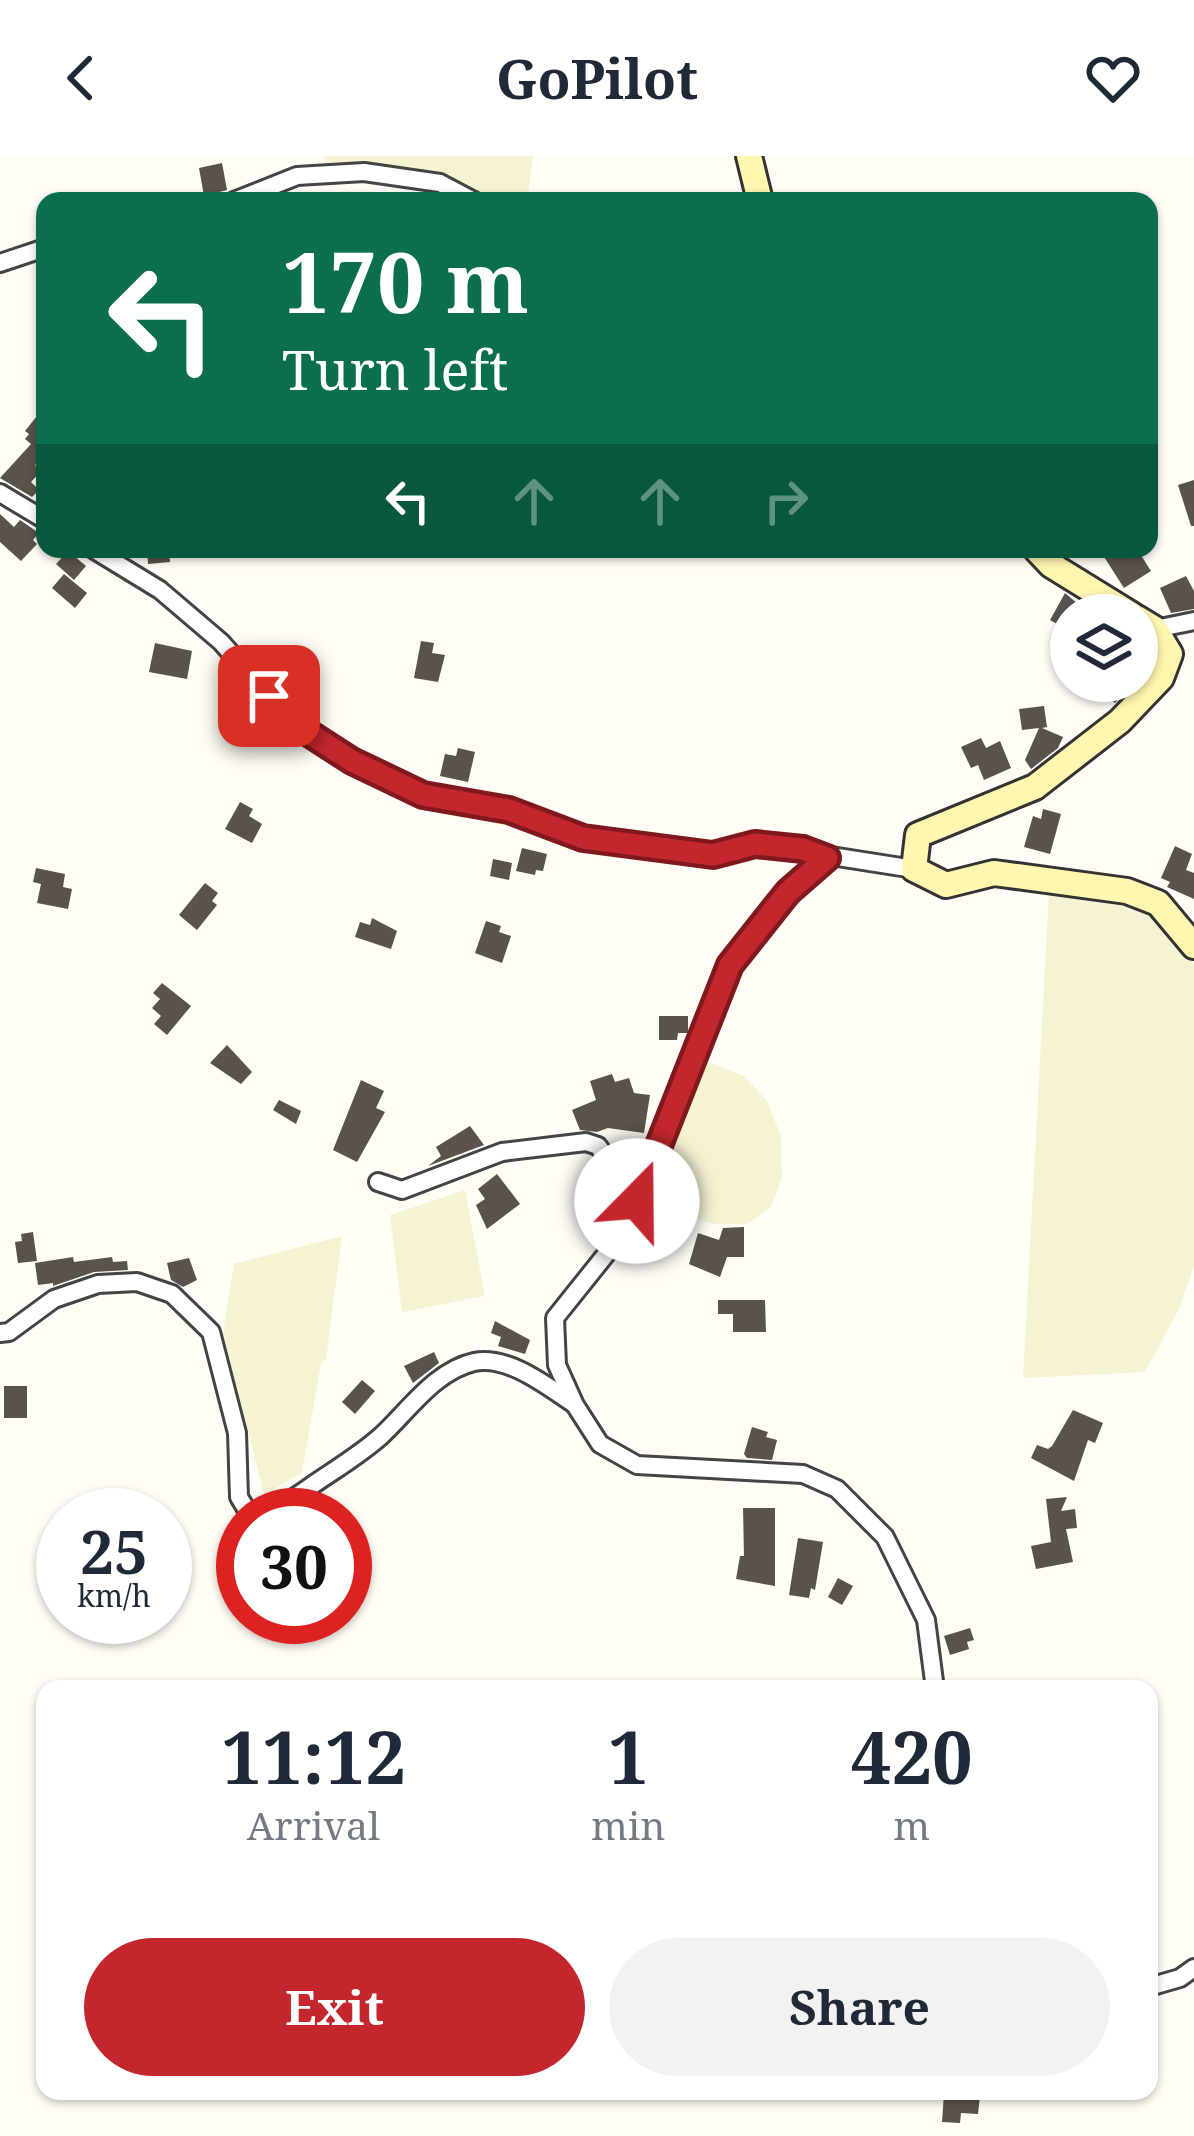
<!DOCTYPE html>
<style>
body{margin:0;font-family:"Noto Serif",serif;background:#f2f2f3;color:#1f2937;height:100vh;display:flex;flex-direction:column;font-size:45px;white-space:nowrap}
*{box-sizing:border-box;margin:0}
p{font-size:39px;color:#747a83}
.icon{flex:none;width:66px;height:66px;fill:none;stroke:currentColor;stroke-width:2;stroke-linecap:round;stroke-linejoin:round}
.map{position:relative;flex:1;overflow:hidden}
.side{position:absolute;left:36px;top:1524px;width:1122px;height:420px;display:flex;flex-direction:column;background:#fff;border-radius:24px;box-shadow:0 3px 9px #0004}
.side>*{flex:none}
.banner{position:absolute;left:36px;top:36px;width:1122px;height:366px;border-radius:24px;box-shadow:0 3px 9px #0004;background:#0b6e4f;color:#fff;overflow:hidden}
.controls{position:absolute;left:1050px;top:438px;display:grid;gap:24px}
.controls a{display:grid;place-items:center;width:108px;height:108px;border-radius:50%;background:#fff;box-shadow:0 3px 9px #0004;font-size:60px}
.speed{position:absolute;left:36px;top:1332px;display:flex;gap:24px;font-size:60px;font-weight:700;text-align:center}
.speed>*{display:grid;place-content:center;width:156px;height:156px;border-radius:50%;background:#fff;box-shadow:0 3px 9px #0004;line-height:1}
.speed small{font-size:30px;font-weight:400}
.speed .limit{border:18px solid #d22;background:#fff;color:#111}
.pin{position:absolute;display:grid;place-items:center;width:102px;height:102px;color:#fff;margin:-51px;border-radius:24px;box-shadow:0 6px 18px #0006}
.me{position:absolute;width:132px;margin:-66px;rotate:22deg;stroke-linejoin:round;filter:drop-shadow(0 0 9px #0008)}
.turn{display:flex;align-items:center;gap:42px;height:252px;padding:0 48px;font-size:54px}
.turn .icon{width:156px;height:156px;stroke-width:2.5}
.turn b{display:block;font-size:84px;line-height:102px}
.lanes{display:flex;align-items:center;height:114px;padding:0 48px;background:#0003;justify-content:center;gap:60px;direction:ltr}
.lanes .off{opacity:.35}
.eta{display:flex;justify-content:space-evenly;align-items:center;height:204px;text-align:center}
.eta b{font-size:72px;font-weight:700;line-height:84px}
.action{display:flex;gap:24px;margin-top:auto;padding:24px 48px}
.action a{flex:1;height:138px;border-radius:72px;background:#c4262e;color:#fff;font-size:48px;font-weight:700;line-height:138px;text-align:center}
.action a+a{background:#f2f2f3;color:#1f2937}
header{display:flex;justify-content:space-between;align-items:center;height:156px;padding:0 48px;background:#fff;font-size:54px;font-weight:700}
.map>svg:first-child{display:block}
.farmland{fill:#f6f3d4}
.building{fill:#5a524d}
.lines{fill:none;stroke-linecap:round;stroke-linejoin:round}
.street-casing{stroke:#444;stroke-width:22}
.secondary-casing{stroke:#333;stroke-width:30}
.street{stroke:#fff;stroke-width:16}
.secondary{stroke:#fff6b0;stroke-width:24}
.route-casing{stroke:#7f191e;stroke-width:30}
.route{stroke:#c4262e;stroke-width:21}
</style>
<header><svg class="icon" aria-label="back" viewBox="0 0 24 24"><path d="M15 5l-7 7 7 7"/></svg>GoPilot<svg class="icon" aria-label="heart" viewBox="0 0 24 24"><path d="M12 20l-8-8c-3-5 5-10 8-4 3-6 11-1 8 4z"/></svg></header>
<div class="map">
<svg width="1194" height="1980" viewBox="0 0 1194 1980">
<rect width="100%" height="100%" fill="#fffdf5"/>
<g class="farmland">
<polygon points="325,0 533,0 527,45 488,45 446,22 371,9 324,8"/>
<polygon points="1049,736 1126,741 1152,753 1194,808 1194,1110 1179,1153 1145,1216 1023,1222"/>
<polygon points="706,905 744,920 767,945 781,981 782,1021 771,1051 747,1068 713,1068 647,1046"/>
<polygon points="465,1034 485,1140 402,1156 390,1059"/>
<polygon points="342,1080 326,1203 321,1207 302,1317 264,1338 223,1177 234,1108"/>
</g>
<g class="building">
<polygon points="222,7 227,34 204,40 199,12"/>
<polygon points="45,250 45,299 35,309 41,315 31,326 39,334 32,341 0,322 31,288 25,283 29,278 25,275"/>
<polygon points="1194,324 1194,370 1191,370 1178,329"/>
<polygon points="0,358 14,371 20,364 39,377 33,384 37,388 21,405 0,386"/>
<polygon points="147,393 169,393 170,406 148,408"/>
<polygon points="1099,393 1137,393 1151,415 1124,432"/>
<polygon points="68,395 86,410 74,424 56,408"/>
<polygon points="64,418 87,437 75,452 52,432"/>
<polygon points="1186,420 1194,435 1194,453 1171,457 1160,432"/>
<polygon points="1065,437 1091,459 1071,459 1071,476 1050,464"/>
<polygon points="421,485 434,487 432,497 445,499 438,526 414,522"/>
<polygon points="155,487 192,495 187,523 149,516"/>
<polygon points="1117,525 1135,525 1115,547 1105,538"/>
<polygon points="1044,550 1047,571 1042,572 1063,581 1058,592 1031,613 1025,604 1039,572 1022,574 1019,553"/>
<polygon points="981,582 986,592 1000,585 1011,612 984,624 978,609 971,612 961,591"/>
<polygon points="458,592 475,596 468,626 440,620 445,598 456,600"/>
<polygon points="240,646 253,653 249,660 262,668 252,687 225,673"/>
<polygon points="1043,653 1061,658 1050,698 1024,691 1033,660 1041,663"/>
<polygon points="1175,690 1192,698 1186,714 1194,717 1194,743 1167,731 1170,726 1161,722"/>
<polygon points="522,692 547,698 543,715 536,714 535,719 516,715"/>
<polygon points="493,703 512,707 509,724 490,720"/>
<polygon points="36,712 65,718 63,731 72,733 68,753 37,747 41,728 33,726"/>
<polygon points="205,727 218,737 212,745 217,749 197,774 179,759"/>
<polygon points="372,762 397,775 391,793 355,781 360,766 370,769"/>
<polygon points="486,765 501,770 499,776 511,780 502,807 475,797"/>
<polygon points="162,827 191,850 167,879 154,868 161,860 152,852 160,843 153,837"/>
<polygon points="659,860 688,860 688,877 678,877 677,884 659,884"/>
<polygon points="227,889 252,916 241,928 210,907"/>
<polygon points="612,918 615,926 629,922 634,937 650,939 644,977 608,972 597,976 580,974 572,954 596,944 590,925"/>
<polygon points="361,924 384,935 376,952 385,956 357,1006 333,994"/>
<polygon points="279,944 301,955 296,968 273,954"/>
<polygon points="470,970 484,989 428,1010 441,1000 436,991"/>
<polygon points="497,1018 520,1048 487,1073 476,1049 485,1043 478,1033"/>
<polygon points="604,1025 620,1043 600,1058 586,1044"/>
<polygon points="655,1056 677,1065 671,1078 650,1069"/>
<polygon points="744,1071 744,1101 727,1101 720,1121 689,1108 698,1077 719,1084 723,1072"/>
<polygon points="33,1076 37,1105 18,1107 15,1086 22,1085 21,1078"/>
<polygon points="73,1101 74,1106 112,1101 113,1106 127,1105 128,1114 94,1116 53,1130 53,1127 38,1129 35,1107"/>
<polygon points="189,1102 197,1124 183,1131 171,1124 167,1107"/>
<polygon points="718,1144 765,1144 766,1176 733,1176 733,1158 718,1158"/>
<polygon points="495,1165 530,1184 525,1198 498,1190 501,1181 491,1177"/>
<polygon points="434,1196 439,1207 413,1227 404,1210"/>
<polygon points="362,1224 375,1235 355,1258 342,1246"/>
<rect x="4" y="1230" width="23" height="32"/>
<polygon points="1073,1254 1103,1267 1095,1287 1088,1284 1074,1325 1031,1302 1037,1289 1048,1293 1052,1290"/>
<polygon points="752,1271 768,1276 766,1281 777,1284 772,1304 747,1302 744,1298"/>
<polygon points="1067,1341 1061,1355 1075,1353 1077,1372 1066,1373 1073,1406 1036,1413 1031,1390 1051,1386 1046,1343"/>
<polygon points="743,1352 775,1352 775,1430 736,1423 740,1400 744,1400"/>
<polygon points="798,1382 823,1386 815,1434 811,1432 809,1442 789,1439"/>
<polygon points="838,1422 853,1430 842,1449 828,1441"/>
<polygon points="970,1472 974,1484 967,1486 969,1493 950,1499 944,1480"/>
<polygon points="944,1937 980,1940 978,1958 961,1957 960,1967 942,1966"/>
</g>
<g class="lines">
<g class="street-casing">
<g id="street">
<polyline points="234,45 297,20 364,16 440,27 474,45"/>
<polyline points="0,107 45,92"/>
<polyline points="0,337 45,364"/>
<polyline points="93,393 160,434 221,486 293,567 352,605 423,639 509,654 583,683 713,699 755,688 914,713"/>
<polyline points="1155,473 1194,465"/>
<polyline points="827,702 788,736 730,810 637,1045 611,1092 555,1162 557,1209 575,1249 600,1288 637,1309 803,1318 837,1333 885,1381 926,1464 935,1533"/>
<polyline points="378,1026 402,1034 502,996 586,986 598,990 637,1045"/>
<path d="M 0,1177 L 9,1176 L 54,1143 L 98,1128 L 137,1126 L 172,1138 L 211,1176 L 237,1277 L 239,1341 L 248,1356 C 274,1357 293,1343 314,1328 C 336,1313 361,1298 381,1280 C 409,1254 435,1215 474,1206 C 509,1199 548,1231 574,1248"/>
<polyline points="1149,1831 1180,1822 1194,1812"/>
</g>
</g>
<g class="secondary-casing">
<g id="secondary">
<polyline points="749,0 760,45"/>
<polyline points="1036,393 1051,409 1132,459"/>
<polyline points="1137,462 1155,473 1170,498 1161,522 1120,565 1035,631 918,679 914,713 946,729 994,717 1127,735 1158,747 1194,790"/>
</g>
</g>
<use href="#street" class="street"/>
<use href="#secondary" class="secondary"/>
</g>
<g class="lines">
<g class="route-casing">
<polyline id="route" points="269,540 293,567 352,605 423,639 509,654 583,682 713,699 755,688 803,693 827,702 788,736 730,809 637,1045"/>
</g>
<use href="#route" class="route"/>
</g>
</svg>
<div class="controls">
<a><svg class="icon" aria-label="layers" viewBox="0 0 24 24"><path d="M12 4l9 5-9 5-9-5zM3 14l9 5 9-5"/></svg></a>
</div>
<div class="speed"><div>25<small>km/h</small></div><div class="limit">30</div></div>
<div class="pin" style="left:269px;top:540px;background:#d93025"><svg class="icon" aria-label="arrive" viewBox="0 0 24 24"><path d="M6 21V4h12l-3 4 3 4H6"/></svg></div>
<svg class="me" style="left:637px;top:1045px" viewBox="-20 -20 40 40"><circle r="19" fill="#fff"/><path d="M0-13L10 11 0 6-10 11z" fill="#c4262e"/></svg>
<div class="banner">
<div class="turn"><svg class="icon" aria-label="left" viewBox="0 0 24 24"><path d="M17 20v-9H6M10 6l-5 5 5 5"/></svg><div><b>170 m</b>Turn left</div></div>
<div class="lanes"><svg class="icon" aria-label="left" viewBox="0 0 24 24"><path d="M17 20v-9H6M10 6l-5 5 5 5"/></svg><svg class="icon off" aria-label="ahead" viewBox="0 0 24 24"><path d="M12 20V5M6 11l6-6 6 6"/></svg><svg class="icon off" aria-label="ahead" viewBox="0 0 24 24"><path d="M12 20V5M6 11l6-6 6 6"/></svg><svg class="icon off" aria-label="right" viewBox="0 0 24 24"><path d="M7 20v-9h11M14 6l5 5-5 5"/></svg></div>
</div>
<section class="side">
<div class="eta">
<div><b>11:12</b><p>Arrival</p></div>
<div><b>1</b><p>min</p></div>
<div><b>420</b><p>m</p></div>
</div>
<div class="action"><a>Exit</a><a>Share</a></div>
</section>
</div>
